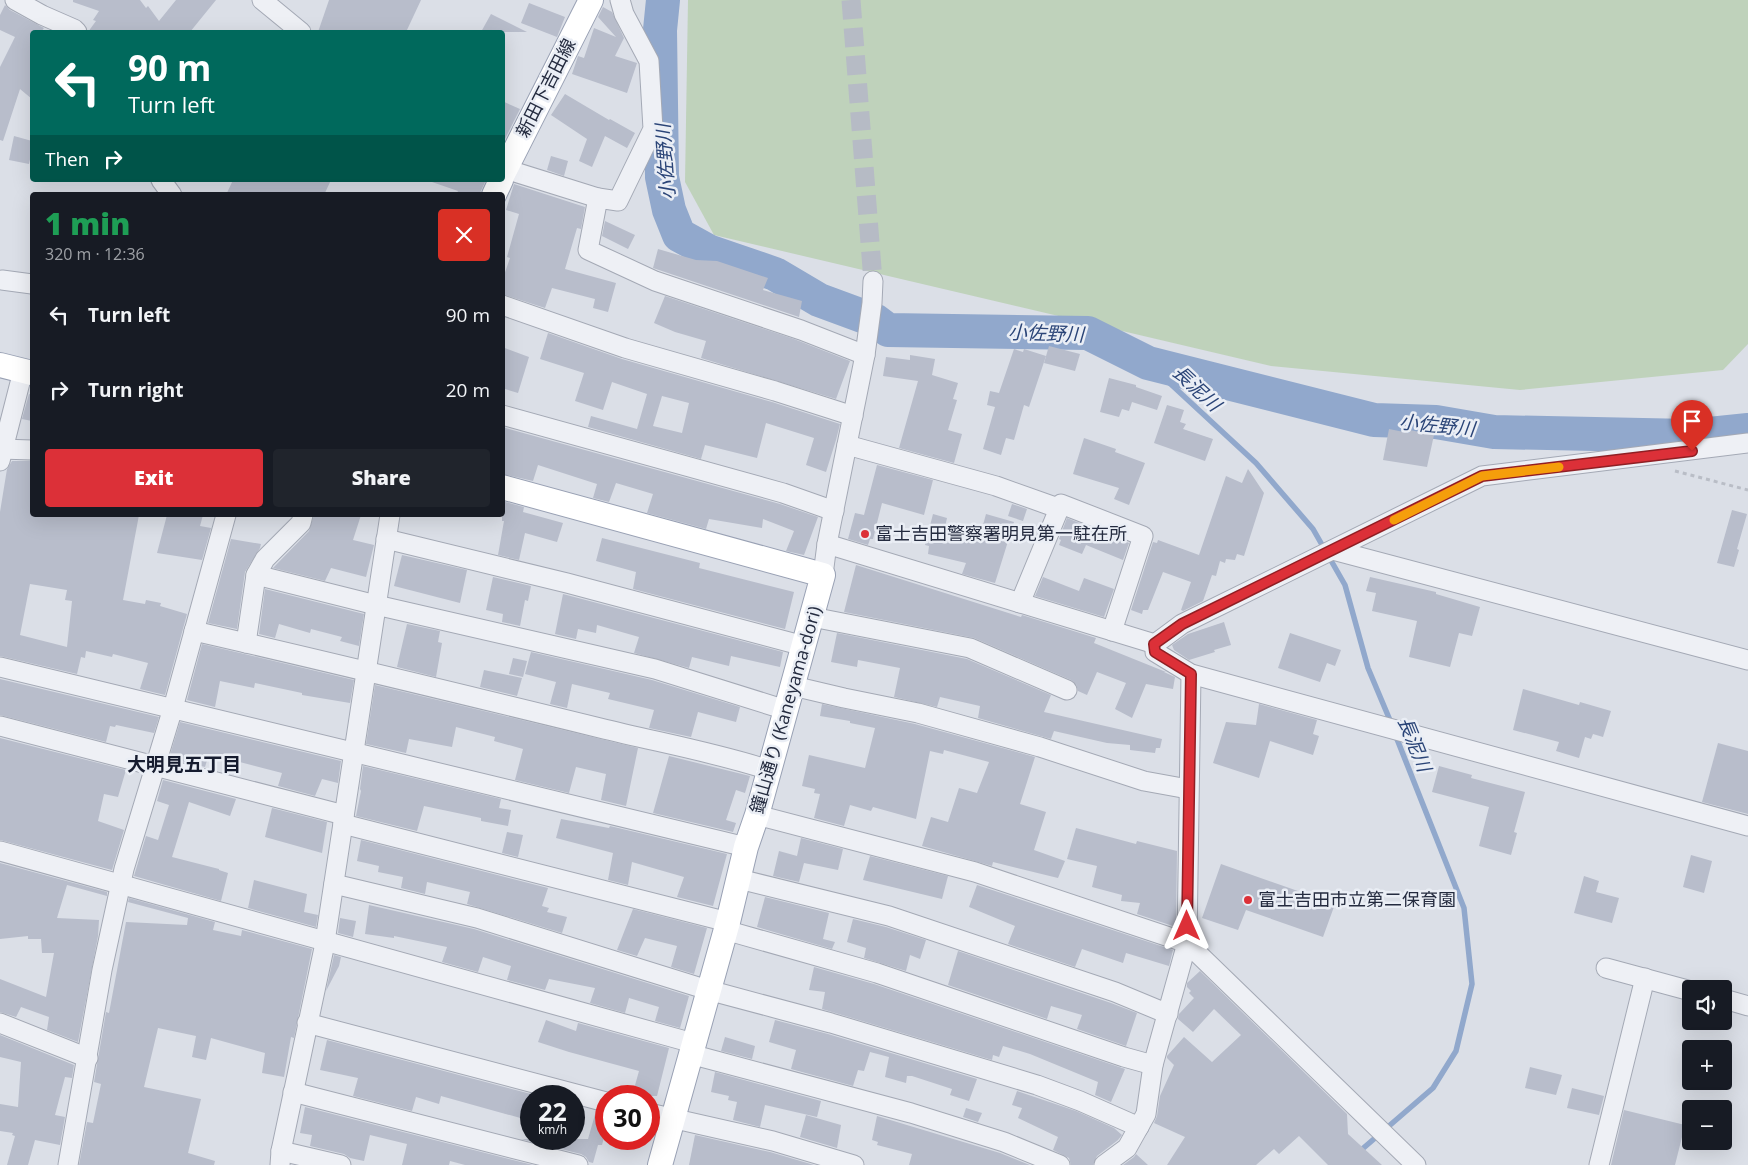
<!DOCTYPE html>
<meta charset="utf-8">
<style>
body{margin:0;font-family:"Open Sans","Noto Sans JP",sans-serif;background:#20242c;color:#f1f3f6;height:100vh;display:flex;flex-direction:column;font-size:19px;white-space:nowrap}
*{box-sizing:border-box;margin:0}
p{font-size:16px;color:#9ea1a6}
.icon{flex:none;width:28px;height:28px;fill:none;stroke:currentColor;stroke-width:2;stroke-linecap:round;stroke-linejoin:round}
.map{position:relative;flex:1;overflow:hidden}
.drawer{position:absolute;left:30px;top:192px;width:475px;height:325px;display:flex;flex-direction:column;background:#171b24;border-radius:5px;box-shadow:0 5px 20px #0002}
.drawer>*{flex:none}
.top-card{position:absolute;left:30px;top:30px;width:475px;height:152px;border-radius:5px;box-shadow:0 5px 20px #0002;background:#00695c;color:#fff;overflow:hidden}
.tools{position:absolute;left:1682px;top:980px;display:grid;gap:10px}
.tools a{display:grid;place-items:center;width:50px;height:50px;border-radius:5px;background:#171b24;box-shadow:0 5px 20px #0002;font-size:25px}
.speed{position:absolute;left:520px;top:1085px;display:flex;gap:10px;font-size:25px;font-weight:700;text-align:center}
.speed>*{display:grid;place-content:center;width:65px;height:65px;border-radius:50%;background:#171b24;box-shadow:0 5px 20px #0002;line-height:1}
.speed small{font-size:12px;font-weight:400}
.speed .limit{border:8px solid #d22;background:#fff;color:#111}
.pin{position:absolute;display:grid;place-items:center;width:42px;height:42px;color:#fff;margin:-51px -21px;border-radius:50% 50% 50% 0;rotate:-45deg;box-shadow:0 0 5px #0007}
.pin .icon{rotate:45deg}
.me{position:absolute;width:55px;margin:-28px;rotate:0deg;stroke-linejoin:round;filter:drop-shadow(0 0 4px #0008)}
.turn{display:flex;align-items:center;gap:18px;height:105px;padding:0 15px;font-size:22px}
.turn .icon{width:65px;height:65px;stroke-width:2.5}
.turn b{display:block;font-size:35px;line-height:42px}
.then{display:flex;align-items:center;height:48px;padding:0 15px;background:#0003;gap:10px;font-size:19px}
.round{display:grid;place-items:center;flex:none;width:52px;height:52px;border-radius:5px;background:#20242c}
.headline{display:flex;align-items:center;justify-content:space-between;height:85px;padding:0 15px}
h1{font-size:30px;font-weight:800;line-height:38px;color:#1e9e55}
.cta{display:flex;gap:10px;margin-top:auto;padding:10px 15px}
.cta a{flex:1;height:58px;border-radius:5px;background:#dc3038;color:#fff;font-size:20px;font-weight:800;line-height:58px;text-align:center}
.cta a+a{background:#20242c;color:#f1f3f6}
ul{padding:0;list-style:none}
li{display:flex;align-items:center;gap:15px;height:75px;padding:0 15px}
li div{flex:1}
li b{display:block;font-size:19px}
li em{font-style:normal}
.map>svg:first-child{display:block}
.green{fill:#bfd2bb}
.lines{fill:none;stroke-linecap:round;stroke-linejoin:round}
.stream{stroke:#91a8cc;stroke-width:5.5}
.river{stroke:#91a8cc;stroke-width:34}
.building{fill:#b8bdcb;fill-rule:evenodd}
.minor-tunnel{stroke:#b6bbc5;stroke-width:19;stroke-dasharray:19 9;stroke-linecap:butt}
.minor-casing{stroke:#a4a9b5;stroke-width:21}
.major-casing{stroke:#99a1b4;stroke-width:26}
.path{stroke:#b9bdc6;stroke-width:3;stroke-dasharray:4 4;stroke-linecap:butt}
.minor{stroke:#eef0f5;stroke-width:19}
.major{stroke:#fff;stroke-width:24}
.route-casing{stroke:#8f1f24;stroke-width:12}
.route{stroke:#dc3038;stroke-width:9}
.slow{stroke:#f59e0b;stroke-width:9}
.poi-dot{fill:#dc3038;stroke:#eaeef5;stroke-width:2}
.labels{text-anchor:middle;stroke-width:5;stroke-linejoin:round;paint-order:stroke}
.street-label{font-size:18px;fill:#242b3f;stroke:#eaeef5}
.poi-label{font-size:18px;fill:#242b3f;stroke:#eaeef5;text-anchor:start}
.water-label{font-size:19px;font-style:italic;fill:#2a4477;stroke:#eaeef5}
.neighbourhood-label{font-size:19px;font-weight:bold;fill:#161c2f;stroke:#eaeef5}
</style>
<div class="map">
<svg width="1748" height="1165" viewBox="0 0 1748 1165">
<rect width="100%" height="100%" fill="#dbdfe7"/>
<polygon class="green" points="688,0 1748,0 1748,344 1723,370 1520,390 1271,366 714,235 685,182"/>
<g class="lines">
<g class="stream">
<polyline points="1148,363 1256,463 1313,529 1345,585 1368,668 1392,725"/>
<polyline points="1349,1165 1360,1151 1433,1088 1456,1051 1472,984 1464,908 1395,734"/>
</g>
<polyline class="river" points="663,0 660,30 662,177 669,210 679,235 708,251 775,274 819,300 876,321 888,330 1088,333 1148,363 1374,420 1436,422 1494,432 1690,436 1748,430"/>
</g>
<g class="building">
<polygon points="73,0 140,0 146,8 148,6 159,21 176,0 216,0 190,32 88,32 96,21 93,20 99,11 73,2"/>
<polygon points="329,0 421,0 406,32 318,32"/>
<polygon points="529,3 565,17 557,37 521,23"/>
<polygon points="5,5 10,10 44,28 41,32 32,32 32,99 20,89 3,141 0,140 0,67 15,37 0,30 0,15"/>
<polygon points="603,7 612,12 624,38 615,56 637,63 627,93 572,74 578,56 584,58 594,28 616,37 598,17"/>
<polygon points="491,14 527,32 481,32"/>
<polygon points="565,94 609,120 610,119 635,133 627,148 605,136 592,167 579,161 587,139 551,115"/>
<polygon points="502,101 520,109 502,145"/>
<polygon points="14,136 32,141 32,150 29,164 9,160"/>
<polygon points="551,156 568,161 564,176 547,170"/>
<polygon points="233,180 331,180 324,195 226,195"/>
<polygon points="433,180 486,180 479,195 456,195 458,191 432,182"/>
<polygon points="514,184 585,207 581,229 577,228 565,269 616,283 608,312 593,308 595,299 552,288 545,308 502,294 502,281 510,258 507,257 519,214 506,210"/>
<polygon points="605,221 635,235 628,249 602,236"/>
<polygon points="658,249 696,260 717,261 768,278 763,290 802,301 799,317 653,268"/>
<polygon points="665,296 794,339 850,361 836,399 701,358 706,341 675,332 654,323"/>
<path d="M 548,333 L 622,359 L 772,402 L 840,424 L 836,440 L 826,472 L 806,465 L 814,438 L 766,423 L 757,458 L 705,445 L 701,459 L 588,427 L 591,416 L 637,429 L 647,394 L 612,382 L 603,410 L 575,401 L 584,373 L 540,359 ZM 662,396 L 689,403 L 682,433 L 653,426 Z"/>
<polygon points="1049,346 1080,354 1075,371 1044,363"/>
<polygon points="502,347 529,357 518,393 502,388"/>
<polygon points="1014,349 1023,352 1024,349 1046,356 1029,407 1024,405 1014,440 1006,438 1001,455 983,449 995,407 987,405 990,391 999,393"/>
<polygon points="910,355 935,359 932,375 958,383 953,399 957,400 948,430 962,434 954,463 899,448 918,381 883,376 886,357 910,360"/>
<polygon points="1109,378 1136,385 1136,387 1162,396 1157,410 1132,402 1129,411 1122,409 1119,417 1100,412"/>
<polygon points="29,394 32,395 32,421 22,419"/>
<polygon points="1167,405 1184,410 1180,422 1186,424 1183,429 1213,439 1205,461 1154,443"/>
<polygon points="502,427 780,504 818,517 804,555 786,551 794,531 763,519 762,528 709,519 706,529 647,513 653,494 616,483 609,502 593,498 597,484 538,465 533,481 502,474"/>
<polygon points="1389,429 1409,433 1410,430 1434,435 1427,467 1383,460"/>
<polygon points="1084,438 1116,449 1115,452 1145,463 1129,505 1114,499 1119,488 1073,474"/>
<path d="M 12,461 L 32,461 L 32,515 L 139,515 L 123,600 L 145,604 L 146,600 L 161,603 L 160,606 L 187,614 L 165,695 L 140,689 L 148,663 L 113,654 L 112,657 L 86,651 L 85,658 L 81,657 L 77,674 L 0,656 L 0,512 L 7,469 ZM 30,584 L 67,590 L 65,600 L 72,601 L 67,647 L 20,635 Z"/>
<polygon points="877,465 933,480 924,515 882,503 873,539 870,539 868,545 848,539 855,513 864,515"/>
<polygon points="1248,469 1264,493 1244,556 1237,554 1235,560 1226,559 1225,563 1220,561 1216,576 1212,575 1203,601 1183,611 1181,610 1191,582 1163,572 1148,610 1143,610 1142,614 1131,610 1153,542 1157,543 1158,540 1199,555 1226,476 1242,483"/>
<polygon points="502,501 524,507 523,512 563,523 557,542 525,533 519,560 498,555 504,521 502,521"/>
<polygon points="1012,504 1027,509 1023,521 1008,516"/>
<polygon points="1732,510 1747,514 1737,549 1739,550 1734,567 1717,563"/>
<polygon points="933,514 947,518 945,527 980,536 986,514 1014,522 995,583 962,574 966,563 928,554 929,546 925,545"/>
<polygon points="167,515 203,515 200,526 211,528 202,560 157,553"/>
<polygon points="314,515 361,515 353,540 374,545 366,577 331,568 325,581 273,568 309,531"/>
<polygon points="1067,518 1129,543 1123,560 1086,545 1082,554 1059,545 1061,540 1059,539"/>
<polygon points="602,538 700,563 699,568 794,592 785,629 633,589 636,572 596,561"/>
<polygon points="231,539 261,544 260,548 245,572 237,629 208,623"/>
<polygon points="402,555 467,570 460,603 394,586"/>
<polygon points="856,565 1021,617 1022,615 1096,638 1094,643 1166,672 1164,672 1175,677 1173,689 1146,684 1132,718 1115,709 1126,683 1097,672 1087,695 1078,691 1076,684 1071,680 974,638 844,612"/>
<polygon points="493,577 531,586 528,601 525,600 520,626 502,622 503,614 486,610"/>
<polygon points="1043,577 1079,591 1084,578 1114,589 1104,617 1035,596"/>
<polygon points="1370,577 1436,592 1436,594 1480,607 1472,636 1459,633 1450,667 1409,657 1417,621 1372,611 1376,593 1366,591"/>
<polygon points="265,589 364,614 359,646 340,641 342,637 311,629 310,633 279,624 275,638 259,634"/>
<polygon points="563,594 783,652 780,667 731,656 729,666 692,657 689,668 634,653 639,637 597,625 596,633 578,629 576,639 555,634"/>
<polygon points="1224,622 1231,645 1214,650 1215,652 1189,660 1174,650 1172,645 1188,634"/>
<polygon points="407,624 440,631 438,642 442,643 436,677 397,667"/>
<polygon points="837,633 967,659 1051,695 1044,712 1162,739 1160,748 1156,748 1155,753 1130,750 1130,745 1107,743 1054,731 1051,739 978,718 980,706 940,697 937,707 894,697 900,668 858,660 857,667 831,662"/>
<polygon points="1290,633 1341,650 1335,666 1327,663 1320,682 1278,668"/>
<polygon points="202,644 354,680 350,703 302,695 302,693 255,683 254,688 220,681 215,707 187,700"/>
<polygon points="531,652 652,680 740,707 736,722 698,712 691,737 649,728 654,710 608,699 610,693 572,684 567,708 550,704 556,682 525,674"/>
<polygon points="513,658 527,661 523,677 509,674"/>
<polygon points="484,670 522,678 517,696 480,687"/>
<polygon points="0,679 159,717 154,733 116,725 115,727 110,726 106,742 0,715"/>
<polygon points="375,685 638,748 626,806 601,800 606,774 576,767 569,793 515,780 523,749 494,741 495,737 456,727 452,747 409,739 406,753 366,744"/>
<polygon points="1523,689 1579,705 1580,702 1611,711 1603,737 1593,734 1591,739 1585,737 1579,758 1556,751 1559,742 1513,730"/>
<polygon points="822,704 915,724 1035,757 1020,804 1046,812 1034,850 1065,861 1058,878 993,862 992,866 922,846 931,817 948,822 959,788 977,793 989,762 944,750 943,754 930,751 916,819 873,807 871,811 850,805 844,826 814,818 820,794 814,793 815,789 802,786 809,755 865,768 875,728 850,723 850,721 820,716"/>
<polygon points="1259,704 1317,720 1313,734 1319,736 1313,755 1270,741 1259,778 1213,763 1226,722 1256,725"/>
<polygon points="180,722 341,761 338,783 322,779 315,796 278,786 282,773 209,754 205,767 169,758"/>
<polygon points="0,738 126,770 118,797 104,794 98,821 124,830 112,870 0,840"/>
<polygon points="1718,743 1748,751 1748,814 1702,802"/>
<polygon points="669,756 750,776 745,793 736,790 726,820 736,823 733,832 653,813"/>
<polygon points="363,766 501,799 499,808 511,810 508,826 481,821 481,818 424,806 417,831 356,816 361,791 360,789"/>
<polygon points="1439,766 1472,775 1471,778 1525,792 1514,832 1517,833 1511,855 1479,846 1489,807 1432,792"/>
<polygon points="163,780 236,799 230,816 189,802 172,857 219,869 219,870 228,873 221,901 134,876 146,836 158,840 169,805 157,801"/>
<polygon points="272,808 327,822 322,853 265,837"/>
<polygon points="561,819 609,828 610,826 727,854 713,906 677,897 684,877 632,862 628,885 608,880 613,853 556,838"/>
<polygon points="1076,828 1136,844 1137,841 1177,851 1176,927 1137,914 1140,903 1121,901 1122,895 1092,887 1097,866 1067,859"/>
<polygon points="507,832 523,835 518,857 502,853"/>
<polygon points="801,838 843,849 838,870 804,863 799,882 773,876 779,851 797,856"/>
<polygon points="361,840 548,888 542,906 549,908 547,912 567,917 562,933 467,904 470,892 427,882 425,894 401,888 403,877 378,872 379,866 357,861"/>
<polygon points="1691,855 1712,861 1704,893 1683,887"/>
<polygon points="870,856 948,876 942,899 863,880"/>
<polygon points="0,863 107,892 107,896 67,885 57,918 99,920 98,936 78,1042 47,1030 49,1017 21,1007 16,1017 0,1012 0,979 46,997 54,953 42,953 41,939 28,939 28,936 0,939"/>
<polygon points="1221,864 1335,904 1323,937 1246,910 1238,930 1202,918"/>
<polygon points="1584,876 1599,881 1596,892 1619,898 1612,923 1574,913"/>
<polygon points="254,880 307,894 304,912 318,915 316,927 248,908"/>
<polygon points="977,885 1173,950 1169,966 1126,953 1123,963 1082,949 1075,967 1008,944 1015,926 969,907"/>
<polygon points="765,897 829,913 823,939 835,942 832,949 757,927"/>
<polygon points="129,898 215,922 213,930 241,936 242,930 312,949 294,1038 291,1037 284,1077 262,1073 265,1053 211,1038 206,1060 192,1057 196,1036 158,1028 144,1087 201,1099 188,1153 215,1161 214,1165 79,1165 87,1122 93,1123 101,1084 94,1082 106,1012 109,1013 126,922 187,925 188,918 128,902"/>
<polygon points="369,905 474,929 689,996 680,1028 655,1021 659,1007 629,998 625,1013 590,1003 595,988 549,979 545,990 507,980 511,966 483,957 478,972 442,962 447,947 394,936 394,938 365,934"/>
<polygon points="633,909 707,928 694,974 671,967 677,946 645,938 637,956 617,950"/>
<polygon points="340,918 356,921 353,937 338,933"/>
<polygon points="853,919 886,927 926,940 920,959 910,955 906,971 864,958 866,948 847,942"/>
<polygon points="958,951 1111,1003 1137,1013 1126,1046 1077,1029 1082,1015 1051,1006 1047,1019 948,985"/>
<polygon points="334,955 341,957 339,966 326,991"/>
<polygon points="814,967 874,984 1125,1069 1111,1102 1095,1095 1098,1082 1030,1054 1003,1046 999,1057 993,1055 992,1060 822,1009 825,992 809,990"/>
<polygon points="1200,971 1347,1114 1348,1134 1382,1165 1328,1165 1299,1136 1279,1154 1274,1149 1256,1165 1167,1165 1185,1137 1154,1123 1157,1116 1160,1096 1174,1065 1167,1058 1167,1056 1184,1037 1212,1062 1241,1035 1214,1009 1193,1032 1178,1019 1179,1014 1194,998 1189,993 1191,991 1187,987 1187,983"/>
<polygon points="546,1020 576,1031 578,1023 669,1048 657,1096 632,1096 639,1071 569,1052 538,1042"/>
<polygon points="775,1020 828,1034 977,1079 969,1101 950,1095 952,1089 912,1076 907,1076 906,1083 885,1077 889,1057 870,1052 864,1071 858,1070 853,1086 791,1069 796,1050 769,1042"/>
<polygon points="0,1035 74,1065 72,1078 65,1077 55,1115 65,1117 60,1145 35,1140 28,1165 7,1165 15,1136 12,1135 13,1133 0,1131 0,1104 18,1107 21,1062 0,1057"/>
<polygon points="725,1037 755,1046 752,1059 721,1051"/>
<polygon points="327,1040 531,1094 531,1121 441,1096 439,1104 416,1097 412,1111 353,1096 358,1078 320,1070"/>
<polygon points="1530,1067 1562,1075 1556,1095 1525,1088"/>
<polygon points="715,1072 821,1101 817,1117 765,1105 760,1127 733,1120 737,1102 728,1100 729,1096 711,1092"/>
<polygon points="1572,1088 1604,1096 1599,1115 1567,1108"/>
<polygon points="1017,1091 1076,1111 1114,1128 1122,1135 1118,1140 1097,1156 1093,1165 1071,1165 1069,1158 1053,1150 1058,1137 1018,1118 1022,1108 1012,1105"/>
<polygon points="305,1107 533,1165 465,1165 450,1161 449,1165 402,1165 407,1144 370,1135 364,1161 350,1158 344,1154 310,1146 312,1135 300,1133"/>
<polygon points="966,1108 982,1113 978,1122 963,1117"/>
<polygon points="1624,1110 1685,1125 1675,1165 1611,1165"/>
<polygon points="596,1111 606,1113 606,1130 602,1145 598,1145 593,1163 589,1162 586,1157 581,1154 521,1139 588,1139"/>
<polygon points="806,1115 841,1125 837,1148 800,1137"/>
<polygon points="877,1116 1000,1153 1030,1165 909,1165 912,1154 877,1145 878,1142 872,1140"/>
<polygon points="695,1135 770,1152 814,1165 689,1165"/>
<polygon points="1136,1154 1148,1165 1123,1165 1134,1157"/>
</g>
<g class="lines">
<polyline class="minor-tunnel" points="851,0 873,281"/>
<g class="minor-casing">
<g id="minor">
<polyline points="15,0 42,15 74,29 77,32"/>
<polyline points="262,0 301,32"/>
<polyline points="620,0 624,14 649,61 653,129 618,201 598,198 588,250 655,281 801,330 865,355"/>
<polyline points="502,168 598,198"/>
<polyline points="161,180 172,195"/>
<polyline points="2,280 32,284"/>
<polyline points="502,305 625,348 775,391 853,416"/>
<polyline points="502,415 783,493 834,511"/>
<polyline points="847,445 996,486 1055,507 1057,510"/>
<polyline points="0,449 32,450"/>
<polyline points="0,461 23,371"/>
<polyline points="386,539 567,583 804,646"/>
<polyline points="827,544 1155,644"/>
<polyline points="1333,550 1748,660"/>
<polyline points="256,575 376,605 655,669 786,710"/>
<polyline points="823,575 827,544 865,355 872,303 873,281"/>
<polyline points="1020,603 1061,504 1143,536 1112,631"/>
<polyline points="812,617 970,648 1067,690"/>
<path d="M 194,631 C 330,662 465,695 600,728 C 656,742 714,752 769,770"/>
<polyline points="246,643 256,575 265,559 301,523 303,515"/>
<polyline points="1155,644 1182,624 1482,476 1748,443"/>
<polyline points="1155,644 1155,652 1191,674 1748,826"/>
<polyline points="0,667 746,847"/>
<polyline points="793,686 844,698 918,713 1040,747 1144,781 1188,789"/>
<polyline points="0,726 344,815"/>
<polyline points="757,815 975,872 1187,943 1416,1165"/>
<polyline points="343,824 728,922"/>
<polyline points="0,851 693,1043"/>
<polyline points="739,879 889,916 1115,992 1168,1014"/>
<polyline points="334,884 477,918 708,990 831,1023 1037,1085 1080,1101 1139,1127"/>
<polyline points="725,930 877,973 1124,1057 1153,1065"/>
<polyline points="1606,968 1691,991"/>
<polyline points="1724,999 1748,1006"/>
<polyline points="0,1023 88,1058"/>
<polyline points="307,1023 606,1102"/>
<polyline points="690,1054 911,1113 1004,1142 1060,1165"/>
<polyline points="293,1092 578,1165"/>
<polyline points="649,1113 773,1141 854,1165"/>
<polyline points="281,1151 341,1165"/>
<polyline points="68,1165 102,970 124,869 173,708 226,515"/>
<polyline points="280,1165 281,1151 324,948 390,515"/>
<polyline points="1104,1165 1127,1148 1146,1114 1153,1065 1187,943 1191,674"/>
<polyline points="1599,1165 1645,978"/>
</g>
</g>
<g class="major-casing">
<g id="major">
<polyline points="502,176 591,0"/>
<polyline points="494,195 501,180"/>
<polyline points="0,365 32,373"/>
<polyline points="502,487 823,575 757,815 746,847 728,922 660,1165"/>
</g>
</g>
<polyline class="path" points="1675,471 1748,490"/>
<use href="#minor" class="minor"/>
<use href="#major" class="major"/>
</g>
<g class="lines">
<g class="route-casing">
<polyline id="route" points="1187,926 1191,674 1155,652 1154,644 1182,624 1482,476 1692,451"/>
</g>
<use href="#route" class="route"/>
<polyline class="slow" points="1394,520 1482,476 1559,467"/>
</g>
<g class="poi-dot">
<circle cx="865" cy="534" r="5"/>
<circle cx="1248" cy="900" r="5"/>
</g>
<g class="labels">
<g class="street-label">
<text transform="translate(546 88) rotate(-63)" y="6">新田下吉田線</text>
<text transform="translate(786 710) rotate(-74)" y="6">鐘山通り (Kaneyama-dori)</text>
</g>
<g class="poi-label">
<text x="875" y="540">富士吉田警察署明見第一駐在所</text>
<text x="1258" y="906">富士吉田市立第二保育園</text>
</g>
<g class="water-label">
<text transform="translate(665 162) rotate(-94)" y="7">小佐野川</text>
<text transform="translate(1046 333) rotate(2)" y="7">小佐野川</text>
<text transform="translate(1197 388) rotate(43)" y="7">長泥川</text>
<text transform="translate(1437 425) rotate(6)" y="7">小佐野川</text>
<text transform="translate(1415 744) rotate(68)" y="7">長泥川</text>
</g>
<g class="neighbourhood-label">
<text x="184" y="771">大明見五丁目</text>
</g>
</g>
</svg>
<div class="tools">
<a><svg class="icon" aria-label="sound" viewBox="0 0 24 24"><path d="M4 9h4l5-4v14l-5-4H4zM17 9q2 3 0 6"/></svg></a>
<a>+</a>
<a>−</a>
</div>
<div class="speed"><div>22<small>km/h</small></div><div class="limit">30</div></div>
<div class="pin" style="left:1692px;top:451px;background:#d93025"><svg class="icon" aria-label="arrive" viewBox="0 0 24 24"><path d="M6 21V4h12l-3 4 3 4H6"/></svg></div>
<svg class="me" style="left:1187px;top:926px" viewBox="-20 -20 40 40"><path d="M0-17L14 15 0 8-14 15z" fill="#dc3038" stroke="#fff" stroke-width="4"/></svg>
<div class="top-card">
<div class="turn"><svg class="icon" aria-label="left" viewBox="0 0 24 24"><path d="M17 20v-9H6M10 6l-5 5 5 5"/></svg><div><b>90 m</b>Turn left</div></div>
<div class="then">Then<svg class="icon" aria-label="right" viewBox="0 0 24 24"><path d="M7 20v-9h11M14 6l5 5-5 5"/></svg></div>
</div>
<section class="drawer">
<div class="headline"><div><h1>1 min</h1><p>320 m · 12:36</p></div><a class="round" style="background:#d93025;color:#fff"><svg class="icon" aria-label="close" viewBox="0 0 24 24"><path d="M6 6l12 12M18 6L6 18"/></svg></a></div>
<ul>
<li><svg class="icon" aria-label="left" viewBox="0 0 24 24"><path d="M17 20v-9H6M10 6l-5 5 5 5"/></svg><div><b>Turn left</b></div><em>90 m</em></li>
<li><svg class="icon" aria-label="right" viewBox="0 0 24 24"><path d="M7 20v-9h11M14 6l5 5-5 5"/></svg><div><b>Turn right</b></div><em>20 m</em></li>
</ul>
<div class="cta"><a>Exit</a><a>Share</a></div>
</section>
</div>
